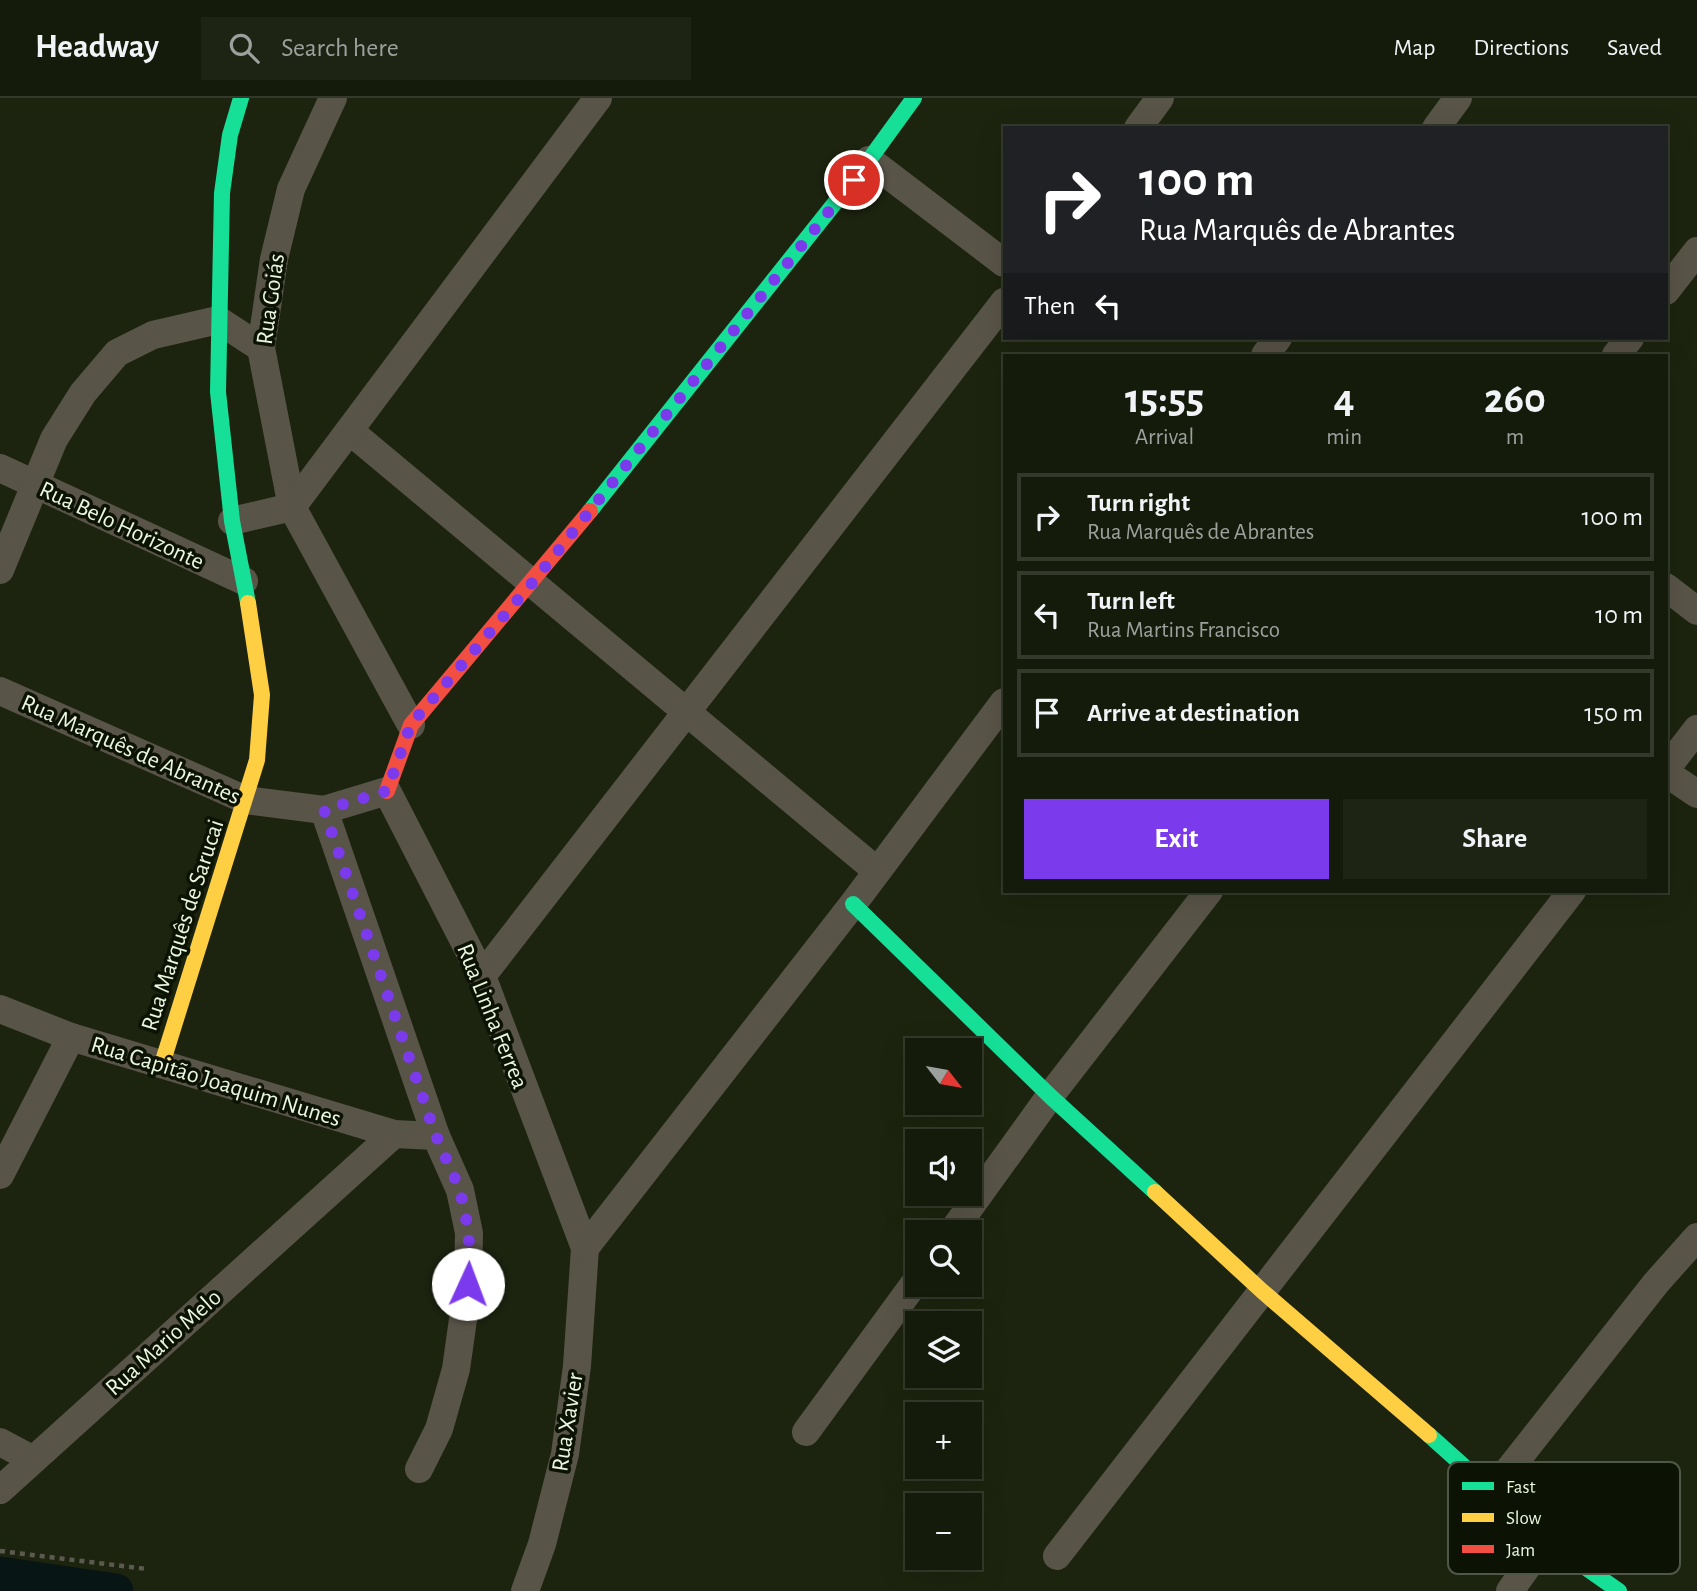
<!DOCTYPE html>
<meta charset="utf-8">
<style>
body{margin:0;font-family:"Alegreya Sans",sans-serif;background:#1e2414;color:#f1f3f6;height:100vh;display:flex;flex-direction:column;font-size:26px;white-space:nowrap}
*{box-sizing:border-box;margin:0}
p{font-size:23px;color:#9da19d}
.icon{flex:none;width:38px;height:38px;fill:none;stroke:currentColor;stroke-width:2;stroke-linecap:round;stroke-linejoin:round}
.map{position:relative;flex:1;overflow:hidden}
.sheet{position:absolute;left:1003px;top:256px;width:665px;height:539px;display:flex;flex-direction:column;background:#151b0b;border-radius:0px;box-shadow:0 7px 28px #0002,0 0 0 2px #34392c}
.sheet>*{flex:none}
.banner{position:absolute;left:1003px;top:28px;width:665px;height:214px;border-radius:0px;box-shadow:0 7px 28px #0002,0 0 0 2px #34392c;background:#202124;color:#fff;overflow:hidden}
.needle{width:46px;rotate:121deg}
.tools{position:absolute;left:905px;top:940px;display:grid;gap:14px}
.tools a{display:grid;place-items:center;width:77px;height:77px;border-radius:0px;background:#151b0b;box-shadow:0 7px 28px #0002,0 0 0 2px #34392c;font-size:35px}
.pin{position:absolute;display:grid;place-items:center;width:60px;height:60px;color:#fff;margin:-30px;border:4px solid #fff;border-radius:50%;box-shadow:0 2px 7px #0007}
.me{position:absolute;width:77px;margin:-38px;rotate:2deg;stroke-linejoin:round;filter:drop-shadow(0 0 5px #0008)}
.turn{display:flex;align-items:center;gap:24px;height:147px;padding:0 21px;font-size:32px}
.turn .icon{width:91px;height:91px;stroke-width:2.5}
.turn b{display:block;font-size:49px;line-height:60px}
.then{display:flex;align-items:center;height:66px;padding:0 21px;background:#0003;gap:14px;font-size:26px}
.eta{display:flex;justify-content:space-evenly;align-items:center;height:119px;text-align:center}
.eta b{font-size:42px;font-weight:700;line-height:49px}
.cta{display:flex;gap:14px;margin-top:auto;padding:14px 21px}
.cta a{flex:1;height:80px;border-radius:0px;background:#7c3aed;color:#fff;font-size:28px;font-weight:700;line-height:80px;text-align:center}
.cta a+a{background:#1e2414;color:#f1f3f6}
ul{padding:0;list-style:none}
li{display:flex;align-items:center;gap:21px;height:88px;margin:0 14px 10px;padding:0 7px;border:4px solid #34392c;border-radius:0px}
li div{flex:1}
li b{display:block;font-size:26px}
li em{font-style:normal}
header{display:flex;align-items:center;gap:42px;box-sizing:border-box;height:98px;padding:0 35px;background:#151b0b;border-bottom:2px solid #34392c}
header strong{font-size:33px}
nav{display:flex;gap:38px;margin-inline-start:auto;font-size:24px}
.search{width:490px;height:63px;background:#1e2414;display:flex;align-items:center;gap:18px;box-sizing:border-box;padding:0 24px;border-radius:0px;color:#9da19d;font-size:26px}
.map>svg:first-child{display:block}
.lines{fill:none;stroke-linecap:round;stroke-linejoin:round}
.canal{stroke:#071614;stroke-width:35}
.path{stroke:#5c5a4f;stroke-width:4.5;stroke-dasharray:5 5;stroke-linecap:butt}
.street{stroke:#595448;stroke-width:28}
.fast{stroke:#16e098;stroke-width:16}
.slow{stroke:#ffcf43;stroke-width:16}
.jam{stroke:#f24e42;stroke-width:16}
.route{stroke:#7c3aed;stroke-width:12;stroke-dasharray:0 21.6}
.labels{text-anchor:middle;stroke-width:7;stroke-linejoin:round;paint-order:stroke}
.street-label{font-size:24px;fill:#ebf6e0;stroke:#0c1304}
.key{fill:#0c1304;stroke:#4f5746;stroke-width:2}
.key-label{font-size:19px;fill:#ebf6e0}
</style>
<header>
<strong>Headway</strong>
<div class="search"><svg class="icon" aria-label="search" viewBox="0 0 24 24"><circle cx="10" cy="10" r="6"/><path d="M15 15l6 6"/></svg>Search here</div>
<nav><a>Map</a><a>Directions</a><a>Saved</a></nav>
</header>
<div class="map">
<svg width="1697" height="1493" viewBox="0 0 1697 1493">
<rect width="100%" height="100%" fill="#1c240f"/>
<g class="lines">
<polyline class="canal" points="0,1476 116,1493"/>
<polyline class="path" points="0,1453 147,1471"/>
<g class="street">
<polyline points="333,0 291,91 274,161 261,250 292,409 411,627"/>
<polyline points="1138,30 1160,0"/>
<polyline points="1436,30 1458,0"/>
<polyline points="869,62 1004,165"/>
<polyline points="1666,193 1697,153"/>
<polyline points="1265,257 1278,240"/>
<polyline points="1616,257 1630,240"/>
<polyline points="351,334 877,773"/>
<polyline points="0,370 244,483"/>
<polyline points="232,423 292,409 598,0"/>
<polyline points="0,472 54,341 83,295 117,255 153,237 218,222 261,250"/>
<polyline points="1666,489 1697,513"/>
<polyline points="0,593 246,702 324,712 387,693 482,878 585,1150 577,1268 565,1356 542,1446 525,1493"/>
<polyline points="1666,671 1697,631"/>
<polyline points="1666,675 1697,696"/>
<polyline points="324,712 436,1038 460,1092 469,1135 468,1186 456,1271 439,1331 419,1371"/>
<polyline points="482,878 1004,204"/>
<polyline points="0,911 71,939 364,1027 394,1036 436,1038"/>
<polyline points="0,1077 71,939"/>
<polyline points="952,1134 1050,998 1209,793"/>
<polyline points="585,1150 853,806 1004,604"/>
<polyline points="806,1334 917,1182"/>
<polyline points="0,1344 32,1361"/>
<polyline points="0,1392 394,1036"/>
<polyline points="1493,1392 1656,1185 1697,1139"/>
<polyline points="1057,1458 1572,793"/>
<polyline points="1510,1493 1546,1442"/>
</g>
<g class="fast">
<polyline points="241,0 230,37 222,95 218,294 232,423 248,505"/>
<polyline points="590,413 869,62 914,0"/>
<polyline points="853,806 1050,998 1155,1094"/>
<polyline points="1429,1337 1546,1442 1619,1493"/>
</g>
<g class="slow">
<polyline points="162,966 257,662 262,597 248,505"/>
<polyline points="1155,1094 1262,1193 1429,1337"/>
</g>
<polyline class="jam" points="387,693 411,627 590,413"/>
</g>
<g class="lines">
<polyline class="route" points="468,1186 469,1135 460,1092 436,1038 324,712 387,693 411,626 533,484 854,82"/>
</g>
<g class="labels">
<g class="street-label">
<text transform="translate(270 201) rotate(-82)" y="8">Rua Goiás</text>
<text transform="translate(122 427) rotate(25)" y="8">Rua Belo Horizonte</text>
<text transform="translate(131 651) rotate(24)" y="8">Rua Marquês de Abrantes</text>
<text transform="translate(182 827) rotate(-72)" y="8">Rua Marquês de Sarucai</text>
<text transform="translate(493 918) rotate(68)" y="8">Rua Linha Ferrea</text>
<text transform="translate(216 983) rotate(17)" y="8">Rua Capitão Joaquim Nunes</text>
<text transform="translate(163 1244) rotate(-42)" y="8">Rua Mario Melo</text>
<text transform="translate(567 1324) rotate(-81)" y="8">Rua Xavier</text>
</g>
</g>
<rect x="1448" y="1364" width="232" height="112" rx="10" class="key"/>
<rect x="1462" y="1384" width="32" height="8" fill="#16e098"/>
<rect x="1462" y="1415" width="32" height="9" fill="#ffcf43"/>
<rect x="1462" y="1447" width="32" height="8" fill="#f24e42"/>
<g class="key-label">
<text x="1506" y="1395">Fast</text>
<text x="1506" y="1426">Slow</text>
<text x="1506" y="1458">Jam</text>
</g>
</svg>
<div class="tools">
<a><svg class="needle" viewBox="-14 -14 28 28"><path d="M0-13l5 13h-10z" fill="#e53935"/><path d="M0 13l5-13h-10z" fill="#9da19d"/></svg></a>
<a><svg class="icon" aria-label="sound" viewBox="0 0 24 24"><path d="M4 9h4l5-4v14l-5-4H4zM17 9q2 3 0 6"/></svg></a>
<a><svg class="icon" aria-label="search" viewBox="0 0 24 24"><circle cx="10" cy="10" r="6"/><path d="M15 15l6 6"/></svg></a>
<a><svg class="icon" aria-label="layers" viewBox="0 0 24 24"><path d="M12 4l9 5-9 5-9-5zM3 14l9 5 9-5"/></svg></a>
<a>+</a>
<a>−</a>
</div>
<div class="pin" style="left:854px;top:82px;background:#d93025"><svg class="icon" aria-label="arrive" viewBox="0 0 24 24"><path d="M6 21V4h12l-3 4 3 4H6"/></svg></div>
<svg class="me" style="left:468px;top:1186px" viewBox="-20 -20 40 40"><circle r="19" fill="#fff"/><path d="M0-13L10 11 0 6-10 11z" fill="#7c3aed"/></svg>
<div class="banner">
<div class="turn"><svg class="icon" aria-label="right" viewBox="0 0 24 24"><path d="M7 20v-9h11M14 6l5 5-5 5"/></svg><div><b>100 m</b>Rua Marquês de Abrantes</div></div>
<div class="then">Then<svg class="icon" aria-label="left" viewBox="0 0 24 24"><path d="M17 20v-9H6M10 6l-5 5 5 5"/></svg></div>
</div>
<section class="sheet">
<div class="eta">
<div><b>15:55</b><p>Arrival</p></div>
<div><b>4</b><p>min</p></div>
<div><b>260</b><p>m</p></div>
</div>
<ul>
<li><svg class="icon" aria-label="right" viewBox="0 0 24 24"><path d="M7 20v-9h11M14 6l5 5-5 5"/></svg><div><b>Turn right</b><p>Rua Marquês de Abrantes</p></div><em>100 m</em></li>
<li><svg class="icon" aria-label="left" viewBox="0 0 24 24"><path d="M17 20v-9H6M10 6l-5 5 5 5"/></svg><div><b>Turn left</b><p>Rua Martins Francisco</p></div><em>10 m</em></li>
<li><svg class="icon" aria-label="arrive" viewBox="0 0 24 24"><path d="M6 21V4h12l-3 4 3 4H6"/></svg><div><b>Arrive at destination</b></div><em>150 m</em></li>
</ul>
<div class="cta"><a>Exit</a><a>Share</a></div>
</section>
</div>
